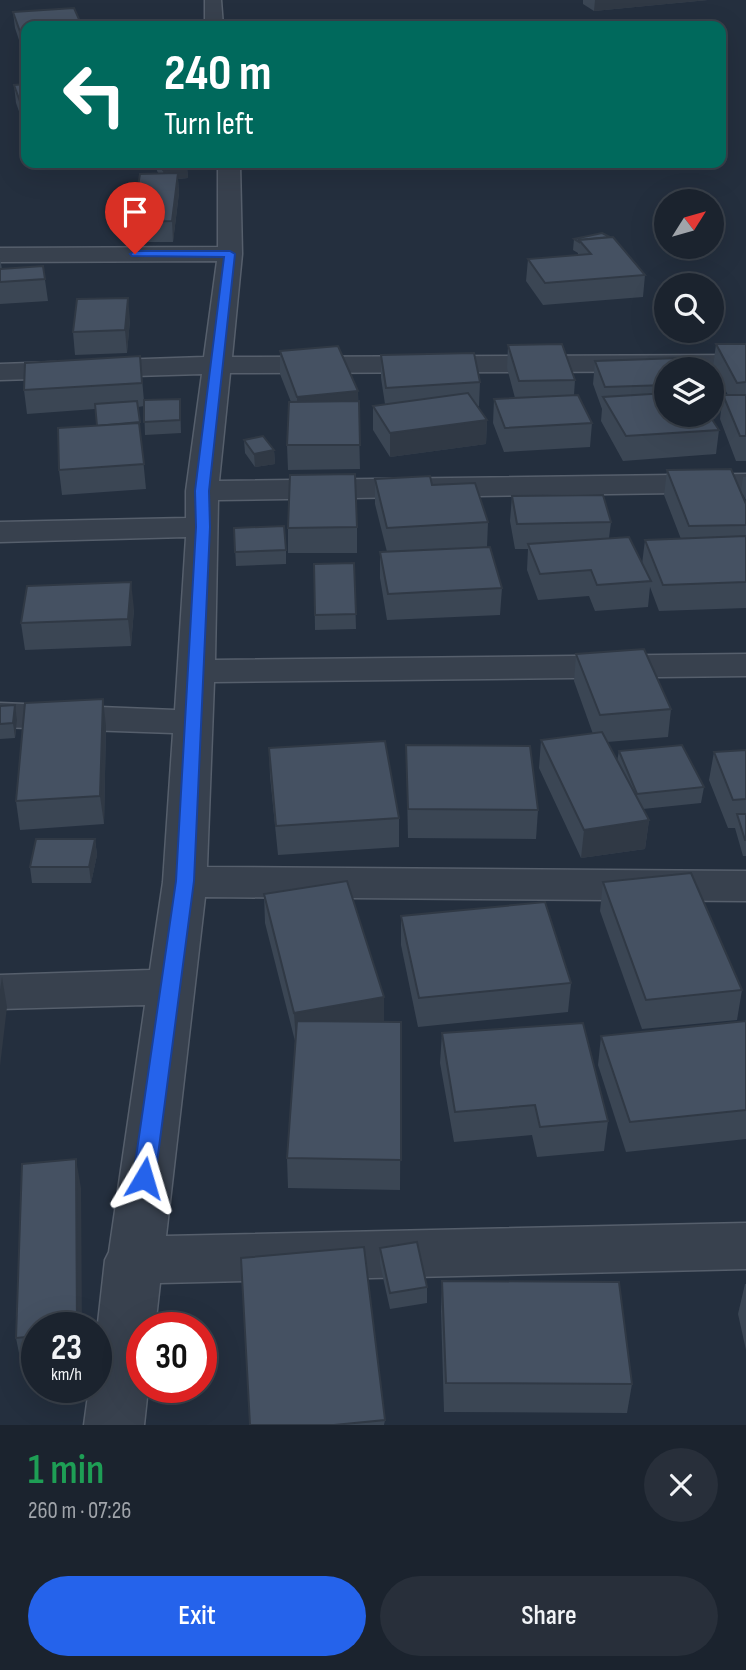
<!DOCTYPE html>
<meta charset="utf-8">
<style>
body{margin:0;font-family:"Sofia Sans Condensed",sans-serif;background:#282f3a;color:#f1f3f6;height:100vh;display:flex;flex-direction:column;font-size:26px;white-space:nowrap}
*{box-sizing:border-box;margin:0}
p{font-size:23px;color:#a0a4aa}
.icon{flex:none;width:38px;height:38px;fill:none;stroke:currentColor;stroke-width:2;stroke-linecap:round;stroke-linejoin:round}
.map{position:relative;height:1425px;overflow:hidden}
.panel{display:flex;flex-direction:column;background:#1b232e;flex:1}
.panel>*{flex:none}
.hud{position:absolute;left:21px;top:21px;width:705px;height:147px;border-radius:14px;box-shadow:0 7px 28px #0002,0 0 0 2px #39404a;background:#00695c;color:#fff;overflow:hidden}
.needle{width:46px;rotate:53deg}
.controls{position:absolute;left:654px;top:189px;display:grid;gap:14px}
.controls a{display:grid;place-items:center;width:70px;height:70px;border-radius:50%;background:#1b232e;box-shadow:0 7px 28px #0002,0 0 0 2px #39404a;font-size:35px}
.speed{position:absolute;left:21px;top:1312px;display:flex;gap:14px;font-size:35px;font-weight:700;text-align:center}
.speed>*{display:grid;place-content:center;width:91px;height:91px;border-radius:50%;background:#1b232e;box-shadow:0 7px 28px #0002,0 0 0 2px #39404a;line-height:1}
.speed small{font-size:18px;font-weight:400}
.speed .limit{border:10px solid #d22;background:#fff;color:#111}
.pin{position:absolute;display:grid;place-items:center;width:60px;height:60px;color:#fff;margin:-72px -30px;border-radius:50% 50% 50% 0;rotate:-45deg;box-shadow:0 0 7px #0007}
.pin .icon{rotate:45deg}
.me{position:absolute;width:77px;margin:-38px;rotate:7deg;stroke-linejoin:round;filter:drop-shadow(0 0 5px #0008)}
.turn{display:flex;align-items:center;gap:24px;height:147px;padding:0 28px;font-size:32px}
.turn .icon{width:91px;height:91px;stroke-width:2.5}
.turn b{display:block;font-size:49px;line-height:60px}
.round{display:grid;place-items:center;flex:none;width:74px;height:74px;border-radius:37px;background:#282f3a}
.overview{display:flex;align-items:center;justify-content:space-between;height:119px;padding:0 28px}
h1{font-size:42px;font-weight:600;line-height:52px;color:#1e9e55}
.primary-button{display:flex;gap:14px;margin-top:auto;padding:14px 28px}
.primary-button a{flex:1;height:80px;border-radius:42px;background:#2563eb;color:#fff;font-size:28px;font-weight:600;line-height:80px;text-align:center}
.primary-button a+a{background:#282f3a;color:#f1f3f6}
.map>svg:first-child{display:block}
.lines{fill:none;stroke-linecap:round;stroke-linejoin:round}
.street-casing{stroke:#565f6c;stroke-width:3}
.street{fill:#38414e;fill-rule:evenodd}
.wall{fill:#3b4654}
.shaded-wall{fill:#303945}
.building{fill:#455162;stroke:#303945;stroke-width:2}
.route{fill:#2563eb;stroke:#184099;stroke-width:2}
</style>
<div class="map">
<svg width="746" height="1425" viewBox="0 0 746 1425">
<rect width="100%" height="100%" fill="#242f3e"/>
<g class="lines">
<g class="street-casing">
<g id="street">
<polygon points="205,0 221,0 223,26 205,26"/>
<polygon points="218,163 240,163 242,254 232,357 746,355 746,371 230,373 219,481 746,474 746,492 218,500 215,660 746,654 746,676 214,682 207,867 746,871 746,901 205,897 166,1236 746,1223 746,1269 160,1283 155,1328 142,1328 142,1388 148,1388 144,1425 84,1425 89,1388 96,1388 96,1341 105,1260 109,1252 145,1005 0,1009 0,975 150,970 163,882 173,733 0,727 0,703 175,710 186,537 0,542 0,522 186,518 186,491 202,374 0,380 0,364 204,357 217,261 0,262 0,248 218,247"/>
</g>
</g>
<use href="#street" class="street"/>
</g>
<g class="wall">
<polygon points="583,0 708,0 594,11 583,4"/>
<polygon points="13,12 26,26 26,57 25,58 15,28"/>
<polygon points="26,84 26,131 16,103 14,85"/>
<polygon points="156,163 184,163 187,167 188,178 178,179 179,193 173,242 134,242 132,222 159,174 157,171"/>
<polygon points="574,239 618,243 645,275 643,297 543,305 526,281 528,259 578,255 578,253 573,250"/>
<polygon points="0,258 2,269 43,266 48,301 0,304"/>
<polygon points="130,320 127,353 75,355 73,332"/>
<polygon points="716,344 746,344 746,461 736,461 720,419 723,395 728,395 713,367"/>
<polygon points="508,345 575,380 574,395 592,423 590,447 504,452 493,423 494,399 515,398 507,368"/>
<polygon points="280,351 358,391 360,469 288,470 287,445 291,402 280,374"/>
<polygon points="381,355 480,382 479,406 477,406 487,420 486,444 390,457 373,430 373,406 385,404 381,378"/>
<polygon points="140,356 144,401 180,399 181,433 145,435 144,406 138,407 146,489 62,495 59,470 97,426 95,409 27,414 24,390"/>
<polygon points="595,361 667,369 667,415 719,430 716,454 623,461 601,421 602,409 593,384"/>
<polygon points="244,440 274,450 275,464 255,467 245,453"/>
<polygon points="667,470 746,525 746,608 659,611 650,587 648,607 595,611 589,596 538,600 527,570 528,549 515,549 510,521 512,496 611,522 609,538 642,564 645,540 681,539 664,495"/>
<polygon points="743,477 746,477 746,500 741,491"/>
<polygon points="375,479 432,485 488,522 487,547 502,588 500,615 387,620 380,578 380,552 387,552 375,504"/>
<polygon points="357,527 357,553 288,553 288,528"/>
<polygon points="234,528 286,550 286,564 236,566"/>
<polygon points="354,563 356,629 315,630 314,564"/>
<polygon points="134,609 131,646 25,650 21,623"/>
<polygon points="576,654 671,709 668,737 607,742 617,761 619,751 704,787 701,803 643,809 649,820 645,849 581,858 539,768 541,740 593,734 574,681"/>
<polygon points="15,705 17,720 15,738 0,739 0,706"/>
<polygon points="106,726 104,824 20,830 16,801"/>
<polygon points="406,745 538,810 536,839 408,838"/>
<polygon points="269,748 399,818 399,847 278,855 270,776"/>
<polygon points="746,750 746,856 743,856 735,828 728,828 709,780 714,752"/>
<polygon points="95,839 97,855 91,883 32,883 30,867"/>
<polygon points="603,882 742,990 737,1020 642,1029 600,911"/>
<polygon points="264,894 384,997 384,1022 401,1022 400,1190 288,1188 287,1158 295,1041 265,923"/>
<polygon points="401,916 571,983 568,1012 418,1027 401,945"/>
<polygon points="746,1021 746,1139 626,1152 598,1065 601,1036"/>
<polygon points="442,1033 608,1121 604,1151 537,1157 532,1135 454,1142 440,1063"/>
<polygon points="81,1188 37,1328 37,1366 22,1368 16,1338"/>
<polygon points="380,1248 427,1287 427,1303 390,1309 380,1264"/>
<polygon points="442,1281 632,1384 627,1413 444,1412 441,1311"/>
<polygon points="745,1284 746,1284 746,1350 738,1314"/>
<polygon points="385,1420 384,1425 250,1425"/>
</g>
<g class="shaded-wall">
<polygon points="595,0 708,0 594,11"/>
<polygon points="23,40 26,40 26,57 25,58"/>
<polygon points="347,163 383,163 347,166"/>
<polygon points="187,167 188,178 178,179 179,193 173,242 172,221 164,181 163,170"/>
<polygon points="128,298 130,320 127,353 125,330"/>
<polygon points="358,391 358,415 298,421 297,397"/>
<polygon points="487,420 486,444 390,457 390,433"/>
<polygon points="274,450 275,464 255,467 254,454"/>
<polygon points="131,582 134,609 131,646 128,619"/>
<polygon points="103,699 106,726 104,824 100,796"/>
<polygon points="15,705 17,720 15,738 13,723"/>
<polygon points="649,820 645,849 581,858 584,830"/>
<polygon points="95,839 97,855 91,883 89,867"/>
<polygon points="2,977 7,1007 0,1066 0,990"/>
<polygon points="384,997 384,1027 296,1042 294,1013"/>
<polygon points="76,1159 81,1188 82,1328 77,1328"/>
</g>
<g class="building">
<polygon points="74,8 82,26 26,26 26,40 23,40 13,12"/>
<polygon points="26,84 26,118 14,85"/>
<polygon points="158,163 184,163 187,167 163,170"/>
<polygon points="178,173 172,221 132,222 140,174"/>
<polygon points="602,233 610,237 579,240 579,242 574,239"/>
<polygon points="613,237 645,275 545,283 528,259 591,254 579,240"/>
<polygon points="43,266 45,279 0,282 0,269"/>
<polygon points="128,298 125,330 73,332 77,299"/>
<polygon points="562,344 575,380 519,381 508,345"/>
<polygon points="716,344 746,344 746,382 737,383"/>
<polygon points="338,346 358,391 297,397 280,351"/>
<polygon points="474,353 480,382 386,388 381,355"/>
<polygon points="140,356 142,383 24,390 25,363"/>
<polygon points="680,358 685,369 667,369 667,385 605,387 595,361"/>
<polygon points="468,393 487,420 390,433 373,406"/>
<polygon points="667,393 667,415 709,415 719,430 626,436 603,397"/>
<polygon points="578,395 592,423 505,428 494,399"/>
<polygon points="723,395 746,395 746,436 740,436"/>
<polygon points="180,399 180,420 144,422 144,400"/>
<polygon points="137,401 140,422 97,426 95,404"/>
<polygon points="359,401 360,445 287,445 289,402"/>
<polygon points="139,423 144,464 59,470 58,428"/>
<polygon points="263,436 274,450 254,454 244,440"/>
<polygon points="731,469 746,504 746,525 689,526 667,470"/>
<polygon points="355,474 357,527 288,528 290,475"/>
<polygon points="430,476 432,485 475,483 488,522 387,528 375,479"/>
<polygon points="603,495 611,522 517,524 512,496"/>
<polygon points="284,526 286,550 235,552 234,528"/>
<polygon points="746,536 746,582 663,585 645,540"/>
<polygon points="629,537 651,581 597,585 591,570 540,574 528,544"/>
<polygon points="490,547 502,588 388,594 380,552"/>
<polygon points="354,563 356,614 315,615 314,564"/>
<polygon points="131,582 128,619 21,623 27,586"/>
<polygon points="644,649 671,709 600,715 576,654"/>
<polygon points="103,699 100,796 16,801 25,703"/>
<polygon points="15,705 13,723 0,724 0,706"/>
<polygon points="602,732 649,820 584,830 541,740"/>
<polygon points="385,741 399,818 276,826 269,748"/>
<polygon points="406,745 530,746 538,810 408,809"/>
<polygon points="682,745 704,787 637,794 619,751"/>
<polygon points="746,750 746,799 733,800 714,752"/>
<polygon points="737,814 746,814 746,840 745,840"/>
<polygon points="36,839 95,839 89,867 30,867"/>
<polygon points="691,873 742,990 646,1000 603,882"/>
<polygon points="347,881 384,997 294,1013 264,894"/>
<polygon points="545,902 571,983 419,998 401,916"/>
<polygon points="297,1021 401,1022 401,1160 287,1158"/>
<polygon points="746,1021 746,1110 630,1122 601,1036"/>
<polygon points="583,1023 608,1121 540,1127 535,1105 455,1112 442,1033"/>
<polygon points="76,1159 77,1328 37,1328 37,1336 16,1338 22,1164"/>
<polygon points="417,1242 427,1287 390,1293 380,1248"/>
<polygon points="364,1247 385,1420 334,1425 250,1425 241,1258"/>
<polygon points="442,1281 619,1282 632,1384 446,1383"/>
</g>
<polygon class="route" points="135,251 230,251 235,254 209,491 210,527 194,881 155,1178 152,1185 144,1187 136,1185 133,1178 176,881 196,527 195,491 224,257 132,256 130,254"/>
</svg>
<div class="controls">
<a><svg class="needle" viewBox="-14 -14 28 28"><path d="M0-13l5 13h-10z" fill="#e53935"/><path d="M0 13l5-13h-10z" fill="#a0a4aa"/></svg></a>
<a><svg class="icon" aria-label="search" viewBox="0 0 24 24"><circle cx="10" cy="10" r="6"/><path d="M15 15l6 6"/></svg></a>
<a><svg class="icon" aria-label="layers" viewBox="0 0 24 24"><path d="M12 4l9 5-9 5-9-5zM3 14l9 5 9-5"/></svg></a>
</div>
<div class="speed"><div>23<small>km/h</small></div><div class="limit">30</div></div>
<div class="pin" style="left:135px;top:254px;background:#d93025"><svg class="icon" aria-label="arrive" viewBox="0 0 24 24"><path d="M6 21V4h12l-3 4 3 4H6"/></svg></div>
<svg class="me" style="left:144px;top:1178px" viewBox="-20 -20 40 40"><path d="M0-17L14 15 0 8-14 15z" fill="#2563eb" stroke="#fff" stroke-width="4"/></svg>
<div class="hud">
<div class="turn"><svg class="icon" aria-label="left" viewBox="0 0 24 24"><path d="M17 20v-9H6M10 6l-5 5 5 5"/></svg><div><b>240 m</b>Turn left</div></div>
</div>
</div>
<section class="panel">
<div class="overview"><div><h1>1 min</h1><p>260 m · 07:26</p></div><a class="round"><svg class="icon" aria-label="close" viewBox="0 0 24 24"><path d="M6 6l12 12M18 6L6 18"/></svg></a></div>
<div class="primary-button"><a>Exit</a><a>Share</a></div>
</section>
